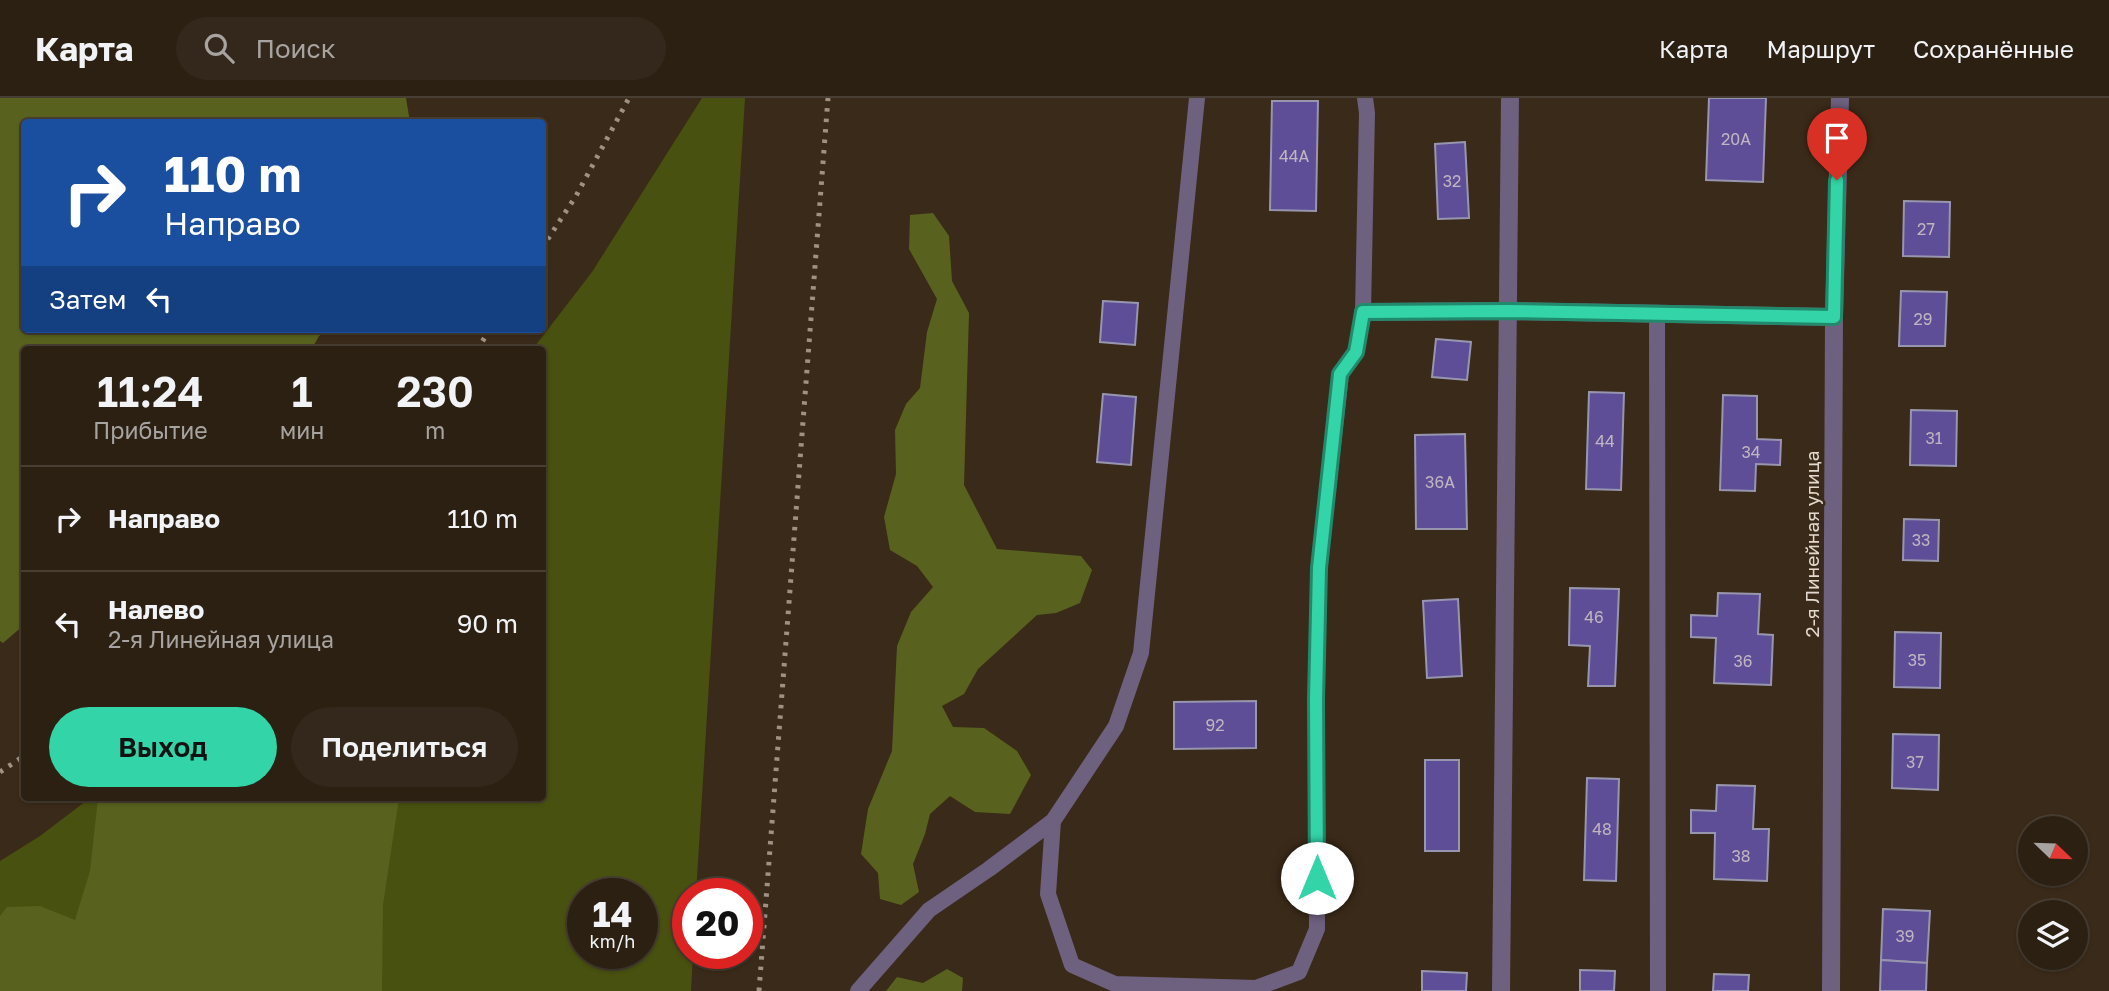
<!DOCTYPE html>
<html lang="ru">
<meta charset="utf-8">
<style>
body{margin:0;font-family:"Golos Text",sans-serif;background:#34281c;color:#f1f3f6;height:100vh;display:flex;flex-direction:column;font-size:26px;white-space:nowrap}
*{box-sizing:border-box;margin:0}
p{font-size:23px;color:#a6a3a0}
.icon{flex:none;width:38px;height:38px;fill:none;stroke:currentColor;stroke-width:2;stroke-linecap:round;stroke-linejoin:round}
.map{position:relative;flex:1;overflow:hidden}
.drawer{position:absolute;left:21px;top:248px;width:525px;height:455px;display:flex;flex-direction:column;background:#2c2013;border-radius:7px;box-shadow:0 2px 5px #0004,0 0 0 2px #483e33}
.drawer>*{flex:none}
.guide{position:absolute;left:21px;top:21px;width:525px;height:214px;border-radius:7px;box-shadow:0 2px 5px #0004,0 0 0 2px #483e33;background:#1a4fa0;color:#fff;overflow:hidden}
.needle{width:46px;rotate:113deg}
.tools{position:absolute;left:2018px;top:718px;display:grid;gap:14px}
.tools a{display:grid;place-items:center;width:70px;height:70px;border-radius:50%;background:#2c2013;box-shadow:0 2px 5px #0004,0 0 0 2px #483e33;font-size:35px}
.speed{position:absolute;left:567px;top:780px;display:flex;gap:14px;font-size:35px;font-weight:700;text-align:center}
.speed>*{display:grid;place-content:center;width:91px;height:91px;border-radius:50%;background:#2c2013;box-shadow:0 2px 5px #0004,0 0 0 2px #483e33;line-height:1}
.speed small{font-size:18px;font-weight:400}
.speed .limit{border:10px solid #d22;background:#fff;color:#111}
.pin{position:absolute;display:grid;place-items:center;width:60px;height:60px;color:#fff;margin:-72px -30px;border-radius:50% 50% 50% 0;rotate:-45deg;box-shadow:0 0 7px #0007}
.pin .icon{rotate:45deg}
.me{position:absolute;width:77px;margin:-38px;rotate:0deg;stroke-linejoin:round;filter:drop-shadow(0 0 5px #0008)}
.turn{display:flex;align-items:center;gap:24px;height:147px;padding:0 28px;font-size:32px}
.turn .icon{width:91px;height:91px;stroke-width:2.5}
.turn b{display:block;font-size:49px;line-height:60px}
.then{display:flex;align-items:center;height:66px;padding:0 28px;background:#0003;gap:14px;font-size:26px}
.eta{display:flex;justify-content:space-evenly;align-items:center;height:119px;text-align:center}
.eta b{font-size:42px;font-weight:600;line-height:49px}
.cta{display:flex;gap:14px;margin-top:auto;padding:14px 28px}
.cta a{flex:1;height:80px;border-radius:42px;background:#33d4a8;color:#111;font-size:28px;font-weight:600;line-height:80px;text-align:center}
.cta a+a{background:#34281c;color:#f1f3f6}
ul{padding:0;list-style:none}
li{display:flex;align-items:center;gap:21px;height:105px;padding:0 28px;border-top:2px solid #483e33}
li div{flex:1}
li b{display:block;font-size:26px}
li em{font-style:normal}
header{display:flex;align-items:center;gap:42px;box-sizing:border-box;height:98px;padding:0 35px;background:#2c2013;border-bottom:2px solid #483e33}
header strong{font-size:33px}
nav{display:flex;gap:38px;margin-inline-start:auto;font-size:24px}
.search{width:490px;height:63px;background:#34281c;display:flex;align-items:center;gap:18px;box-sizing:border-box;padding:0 24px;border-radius:38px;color:#a6a3a0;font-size:26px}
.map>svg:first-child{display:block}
.green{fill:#485110;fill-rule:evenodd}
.forest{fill:#58621e}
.building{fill:#5d4e97;stroke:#9895ae;stroke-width:2}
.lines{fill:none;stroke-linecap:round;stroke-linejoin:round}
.service{stroke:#6e607f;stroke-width:16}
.minor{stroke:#6e607f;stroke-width:18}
.rail{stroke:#9f9285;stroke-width:5;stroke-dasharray:3.5 7;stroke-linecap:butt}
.route-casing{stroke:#218a6d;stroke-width:18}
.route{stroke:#33d4a8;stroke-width:12}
.labels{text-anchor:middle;stroke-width:5;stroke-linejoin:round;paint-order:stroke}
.number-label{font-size:16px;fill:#c1b6c0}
.street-label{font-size:19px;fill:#e2d8cd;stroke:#3a2a19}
</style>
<header>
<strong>Карта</strong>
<div class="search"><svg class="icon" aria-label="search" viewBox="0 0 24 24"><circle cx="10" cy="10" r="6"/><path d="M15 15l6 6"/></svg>Поиск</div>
<nav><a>Карта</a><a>Маршрут</a><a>Сохранённые</a></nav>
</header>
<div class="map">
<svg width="2109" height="893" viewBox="0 0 2109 893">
<rect width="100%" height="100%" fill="#3a2a19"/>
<path class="green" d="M 702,0 L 745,0 L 696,796 L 688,796 L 688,856 L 693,856 L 691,893 L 0,893 L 0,763 L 40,738 L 90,700 L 542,700 L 542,252 L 532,252 L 592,174 ZM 583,796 L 642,796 L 642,856 L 583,856 Z"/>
<g class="forest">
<polygon points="0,0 406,0 410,24 24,24 24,231 330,231 319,238 311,252 24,252 24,527 3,545 0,543"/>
<polygon points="933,115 949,138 952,183 969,215 964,387 997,451 1081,458 1092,472 1080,505 1056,515 1037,517 978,571 964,596 942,608 953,629 984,630 1017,653 1031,677 1010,716 975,714 950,698 930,716 925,736 913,766 919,794 901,807 880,801 878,775 861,756 868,711 892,653 897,548 911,514 933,489 917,468 890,452 884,419 896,376 895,332 906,306 920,290 927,234 937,201 909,151 910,117"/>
<polygon points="98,700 399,700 383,807 382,893 0,893 0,818 7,809 40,808 75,822 90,773"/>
<polygon points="947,871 963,880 962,893 886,893 897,879 923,885"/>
</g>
<g class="building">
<polygon points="1709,0 1766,0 1763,84 1706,82"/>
<polygon points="1272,3 1318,3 1316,113 1270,112"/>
<polygon points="1465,44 1469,120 1438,121 1435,46"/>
<polygon points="1904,103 1950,104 1949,159 1903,158"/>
<polygon points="1901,193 1947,194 1945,248 1899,248"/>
<polygon points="1103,203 1138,205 1135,247 1100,244"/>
<polygon points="1436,241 1471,244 1467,282 1432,279"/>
<polygon points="1589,294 1624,295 1621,392 1586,391"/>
<polygon points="1103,296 1136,299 1131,367 1097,364"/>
<polygon points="1723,297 1757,298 1757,341 1781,342 1780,367 1756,366 1755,393 1720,392"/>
<polygon points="1911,312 1957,313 1956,368 1910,367"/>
<polygon points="1465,336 1467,431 1416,431 1415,337"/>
<polygon points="1904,421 1939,422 1938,463 1903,462"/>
<polygon points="1570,490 1619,491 1615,588 1588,588 1590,548 1569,547"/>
<polygon points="1718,495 1760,496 1758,536 1773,537 1771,587 1714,585 1716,540 1691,539 1691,517 1717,518"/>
<polygon points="1458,501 1462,578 1427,580 1423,503"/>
<polygon points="1895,534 1941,535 1940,590 1894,589"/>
<polygon points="1256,603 1256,650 1174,651 1174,604"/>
<polygon points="1893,636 1939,637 1938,692 1892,690"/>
<rect x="1425" y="662" width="34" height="91"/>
<polygon points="1587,680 1619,681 1616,783 1584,782"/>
<polygon points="1717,687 1755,688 1753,731 1769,731 1767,783 1714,781 1715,735 1691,735 1691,712 1716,713"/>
<polygon points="1883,811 1930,813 1927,865 1881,862"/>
<polygon points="1881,862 1927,865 1926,893 1880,893"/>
<polygon points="1580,872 1615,873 1614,893 1580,893"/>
<polygon points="1422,873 1467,875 1466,893 1422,893"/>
<polygon points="1714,876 1749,877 1748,893 1713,893"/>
</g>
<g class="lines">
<g class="service">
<polyline points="1657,216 1658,893"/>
<polyline points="1053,723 1048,796 1072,867 1115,886 1256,890 1299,874 1317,831 1316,601 1319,470 1341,276 1356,254 1363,214 1367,15 1365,0"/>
<polyline points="858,893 929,812 989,771 1053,723 1116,628 1141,555 1197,0"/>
</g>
<g class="minor">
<polyline points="1363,214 1508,213 1834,219"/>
<polyline points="1501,893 1510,0"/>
<polyline points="1831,893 1834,219 1840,0"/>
</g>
<g class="rail">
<polyline points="542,150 576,98 629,0"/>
<polyline points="477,252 490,231"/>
<polyline points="0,674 24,658"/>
<polyline points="759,893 828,0"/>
</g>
</g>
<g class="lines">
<g class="route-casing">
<polyline id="route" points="1317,780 1316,601 1319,470 1340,276 1356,254 1363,214 1508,213 1834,219 1837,82"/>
</g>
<use href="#route" class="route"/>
</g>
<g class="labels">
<g class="number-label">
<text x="1736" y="47">20А</text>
<text x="1294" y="64">44А</text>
<text x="1452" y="89">32</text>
<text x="1926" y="137">27</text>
<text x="1923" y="227">29</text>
<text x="1934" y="346">31</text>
<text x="1605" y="349">44</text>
<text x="1751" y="360">34</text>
<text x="1440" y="390">36А</text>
<text x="1921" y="448">33</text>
<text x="1594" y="525">46</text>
<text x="1917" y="568">35</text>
<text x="1743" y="569">36</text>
<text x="1215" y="633">92</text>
<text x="1915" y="670">37</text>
<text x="1602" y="737">48</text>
<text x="1741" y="764">38</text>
<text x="1905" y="844">39</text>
</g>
<g class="street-label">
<text transform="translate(1812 446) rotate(-90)" y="7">2-я Линейная улица</text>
</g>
</g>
</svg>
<div class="tools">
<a><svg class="needle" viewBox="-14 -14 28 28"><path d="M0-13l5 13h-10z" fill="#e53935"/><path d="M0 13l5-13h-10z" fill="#a6a3a0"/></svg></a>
<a><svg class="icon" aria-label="layers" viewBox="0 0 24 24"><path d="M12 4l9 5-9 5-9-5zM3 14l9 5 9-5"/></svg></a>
</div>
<div class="speed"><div>14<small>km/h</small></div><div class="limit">20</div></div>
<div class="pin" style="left:1837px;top:82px;background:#d93025"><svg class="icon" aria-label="arrive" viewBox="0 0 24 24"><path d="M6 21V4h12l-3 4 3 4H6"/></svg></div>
<svg class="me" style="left:1317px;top:780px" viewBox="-20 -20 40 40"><circle r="19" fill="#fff"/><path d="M0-13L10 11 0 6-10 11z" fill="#33d4a8"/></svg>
<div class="guide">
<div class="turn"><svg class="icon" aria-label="right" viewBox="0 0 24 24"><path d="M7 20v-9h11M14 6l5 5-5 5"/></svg><div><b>110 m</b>Направо</div></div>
<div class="then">Затем<svg class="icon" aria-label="left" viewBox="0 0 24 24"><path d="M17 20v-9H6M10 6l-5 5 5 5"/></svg></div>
</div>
<section class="drawer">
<div class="eta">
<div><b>11:24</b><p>Прибытие</p></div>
<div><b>1</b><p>мин</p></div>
<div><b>230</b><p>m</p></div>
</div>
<ul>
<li><svg class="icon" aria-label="right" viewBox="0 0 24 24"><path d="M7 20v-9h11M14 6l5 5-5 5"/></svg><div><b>Направо</b></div><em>110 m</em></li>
<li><svg class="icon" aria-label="left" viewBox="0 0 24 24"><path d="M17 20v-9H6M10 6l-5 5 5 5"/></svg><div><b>Налево</b><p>2-я Линейная улица</p></div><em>90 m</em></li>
</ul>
<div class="cta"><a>Выход</a><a>Поделиться</a></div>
</section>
</div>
